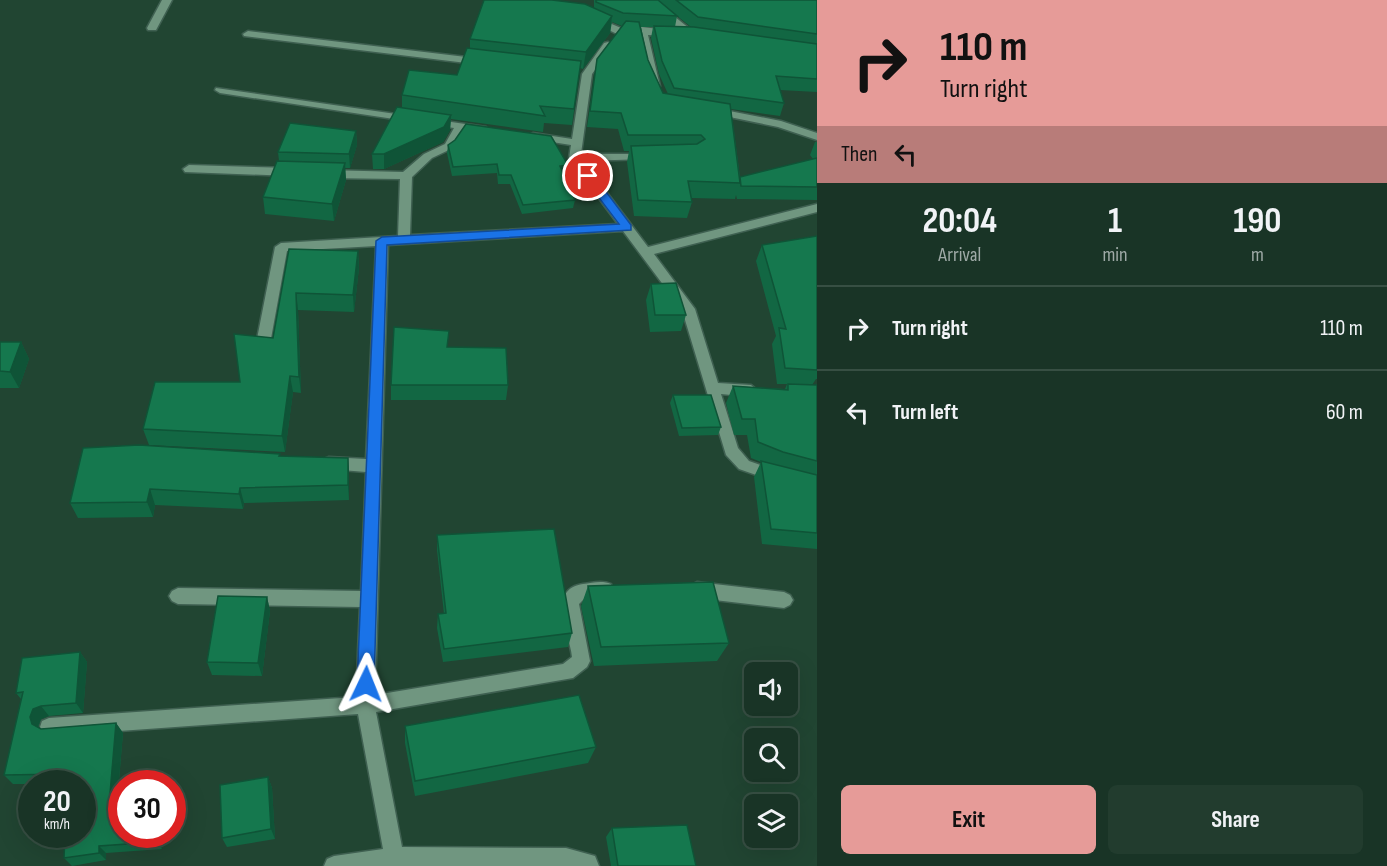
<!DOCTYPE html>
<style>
body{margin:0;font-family:"Sofia Sans Condensed",sans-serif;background:#223c2e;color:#f1f3f6;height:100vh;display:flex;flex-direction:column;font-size:22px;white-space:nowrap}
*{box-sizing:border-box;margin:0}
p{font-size:20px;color:#9faaa7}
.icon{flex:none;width:33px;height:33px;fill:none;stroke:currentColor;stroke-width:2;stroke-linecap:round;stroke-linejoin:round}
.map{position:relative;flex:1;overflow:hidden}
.details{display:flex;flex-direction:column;background:#193426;width:570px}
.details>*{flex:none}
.banner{background:#e69b98;color:#111;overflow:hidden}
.buttons{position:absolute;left:744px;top:662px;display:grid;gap:12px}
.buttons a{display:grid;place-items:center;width:54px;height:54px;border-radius:9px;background:#193426;box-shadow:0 6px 24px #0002,0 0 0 2px #374f43;font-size:30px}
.speed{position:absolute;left:18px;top:770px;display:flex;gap:12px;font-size:30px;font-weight:700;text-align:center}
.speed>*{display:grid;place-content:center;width:78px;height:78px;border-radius:50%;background:#193426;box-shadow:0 6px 24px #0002,0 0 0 2px #374f43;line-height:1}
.speed small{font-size:15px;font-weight:400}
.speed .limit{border:9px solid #d22;background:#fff;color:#111}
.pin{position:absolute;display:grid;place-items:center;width:51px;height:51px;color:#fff;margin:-26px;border:3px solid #fff;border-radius:50%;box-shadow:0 2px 6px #0007}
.me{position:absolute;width:66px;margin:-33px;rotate:2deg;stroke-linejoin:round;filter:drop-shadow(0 0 4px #0008)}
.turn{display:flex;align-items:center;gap:21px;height:126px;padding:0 24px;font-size:27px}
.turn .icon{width:78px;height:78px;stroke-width:2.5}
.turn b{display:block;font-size:42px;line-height:51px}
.then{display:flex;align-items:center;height:57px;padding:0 24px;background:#0003;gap:12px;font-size:22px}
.eta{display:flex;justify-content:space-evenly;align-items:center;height:102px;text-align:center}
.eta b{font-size:36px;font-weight:700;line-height:42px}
.action{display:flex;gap:12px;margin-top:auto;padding:12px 24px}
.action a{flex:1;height:69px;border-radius:9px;background:#e69b98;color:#111;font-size:24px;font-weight:700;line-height:69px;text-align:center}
.action a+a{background:#223c2e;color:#f1f3f6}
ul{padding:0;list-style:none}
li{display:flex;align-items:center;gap:18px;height:84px;padding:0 24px;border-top:2px solid #374f43}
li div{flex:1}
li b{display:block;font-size:22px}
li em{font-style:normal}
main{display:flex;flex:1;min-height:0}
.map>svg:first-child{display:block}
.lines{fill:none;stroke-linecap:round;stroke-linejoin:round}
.minor-casing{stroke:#3f6051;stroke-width:3}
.minor{fill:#709680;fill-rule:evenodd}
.wall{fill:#126743;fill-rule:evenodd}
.shaded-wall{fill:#0f5437}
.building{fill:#15784e;stroke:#0f5437;stroke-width:1.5}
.route{fill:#1a73e8;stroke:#114b97;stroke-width:1.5}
</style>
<main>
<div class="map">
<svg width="817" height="866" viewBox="0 0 817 866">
<rect width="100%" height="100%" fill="#214532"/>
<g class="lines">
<g class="minor-casing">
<g id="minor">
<polygon points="162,0 172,0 156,30 148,30 147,28"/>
<polygon points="643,0 654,0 695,33 695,37 687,37"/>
<polygon points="593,16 621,28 642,27 676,31 677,33 672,36 648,35 660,86 659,88 650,86 638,35 615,33 590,21 588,19"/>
<polygon points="248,31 483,59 488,62 483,65 244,36 243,34"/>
<path d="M 608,42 L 613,45 L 592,74 L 581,154 L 651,154 L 653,156 L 647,159 L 583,161 L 648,247 L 817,204 L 817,212 L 654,254 L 695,309 L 718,383 L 751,385 L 758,391 L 751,397 L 721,394 L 738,448 L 749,461 L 781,472 L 784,476 L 781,480 L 776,482 L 739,469 L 726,455 L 682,310 L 623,231 L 388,245 L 375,695 L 563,664 L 572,657 C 570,635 546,589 583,584 C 592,583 602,580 611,584 L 613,589 L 611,594 L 584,599 L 579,604 L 590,661 L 587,667 L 573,678 L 376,712 L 402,847 L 566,848 L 595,856 L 599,866 L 324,866 L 327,859 L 334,856 L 383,849 L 358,714 L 49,736 L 42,733 L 40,727 L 42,721 L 49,718 L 356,697 L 360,607 L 178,604 L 172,601 L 169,596 L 172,591 L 178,588 L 361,591 L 366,472 L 329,469 L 324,467 L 321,463 L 324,459 L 329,457 L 366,459 L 376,246 L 287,251 L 270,344 L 263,349 L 256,344 L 275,247 L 281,243 L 398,236 L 400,179 L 325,178 L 319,174 L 325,170 L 403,172 L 424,154 L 445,144 L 454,128 L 220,93 L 215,90 L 216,88 L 486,127 L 486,131 L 464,130 L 453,148 L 432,158 L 412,177 L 410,235 L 618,224 L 569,158 L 571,145 L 533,139 L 527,136 L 533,133 L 572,139 L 582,74 L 604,43 Z"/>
<polygon points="714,108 781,121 817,133 817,140 778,127 710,113 709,111"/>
<polygon points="189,165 292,168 298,172 292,176 185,172 183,169"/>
<polygon points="697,582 784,592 790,595 793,600 790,605 784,608 697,598 691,595 689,590 691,585"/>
</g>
</g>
<use href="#minor" class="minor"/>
</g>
<g class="wall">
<path d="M 594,0 L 817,0 L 817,92 L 780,90 L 784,103 L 780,116 L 731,109 L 740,177 L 813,159 L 810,155 L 815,142 L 817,142 L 817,200 L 737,199 L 736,195 L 735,199 L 691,198 L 692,202 L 687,218 L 634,216 L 627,162 L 629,151 L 624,151 L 618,129 L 587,127 L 597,59 L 622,26 L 612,22 L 610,33 L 583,69 L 580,68 L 572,125 L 544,123 L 543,132 L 451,119 L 450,130 L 443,142 L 384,169 L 373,169 L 372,154 L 402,108 L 402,95 L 457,75 L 470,49 L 470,39 L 594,8 ZM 677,16 L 691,27 L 675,27 ZM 641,27 L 653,27 L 651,38 L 659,74 L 668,94 L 663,93 L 648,60 Z"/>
<polygon points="356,131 357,145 350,168 345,168 346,180 334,221 265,214 263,197 279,161 278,152"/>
<polygon points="448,145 568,165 566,173 564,174 575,200 573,208 522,214 510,184 498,184 497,173 452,176 447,153"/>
<polygon points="817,236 817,379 816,379 812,385 817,385 817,549 762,544 754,477 761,462 751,458 747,435 734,435 726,403 733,386 785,389 787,384 777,384 772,344 776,336 756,261 762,245"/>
<polygon points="289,249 358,251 359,268 354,312 298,310 301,393 293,392 285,452 149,445 143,429 240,382 273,338"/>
<polygon points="651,284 686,315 681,331 650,332 646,300"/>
<polygon points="0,342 21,342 29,359 19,388 0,388"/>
<polygon points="448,347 508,385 506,400 391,400 391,385"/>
<polygon points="673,395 721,427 718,435 679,436 670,403"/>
<polygon points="280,454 280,456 348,458 349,473 349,500 244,503 243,509 155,505 153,517 78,518 70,503"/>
<polygon points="437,535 572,633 568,647 443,662 437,628 438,614 444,614 437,550"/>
<polygon points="588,586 729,643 717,661 594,666 581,606"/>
<polygon points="267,597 270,611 262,676 212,675 207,662"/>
<polygon points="80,652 87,662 83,713 49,716 41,719 38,727 41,729 116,723 123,733 118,793 122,834 163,834 162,849 106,853 106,860 72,866 64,858 82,783 32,783 32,784 13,784 4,775 21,699 16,693"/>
<polygon points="405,726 596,747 588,763 415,796 405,743"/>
<polygon points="268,777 272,788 275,839 227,847 222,838"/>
<polygon points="612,828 696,866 611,866 606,837"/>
</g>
<g class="shaded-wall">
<polygon points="612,16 610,33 583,69 586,52"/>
<polygon points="451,115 450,130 443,142 384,169 384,154"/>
<polygon points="356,131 357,145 350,168 349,154"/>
<polygon points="345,163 346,180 334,221 332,204"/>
<polygon points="568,165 566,173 559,175 560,166"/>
<polygon points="358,251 359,268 354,312 353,295"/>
<polygon points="296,293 298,310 301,393 299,377"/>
<polygon points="21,342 29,359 19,388 10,372"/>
<polygon points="290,376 293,392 285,452 282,436"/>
<polygon points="348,458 349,473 349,500 348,485"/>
<polygon points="240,488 244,503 243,509 239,494"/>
<polygon points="150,489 155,505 153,517 147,502"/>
<polygon points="267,597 270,611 262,676 258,663"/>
<polygon points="80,652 87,662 83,713 76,703"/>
<polygon points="41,706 49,716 41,719 38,726 40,734 32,724 30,717 33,709"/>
<polygon points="116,723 123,733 117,802 110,794"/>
<polygon points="268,777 272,788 275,839 271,829"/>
<polygon points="156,834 163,834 162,849 156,842"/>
<polygon points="99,846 106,853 106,860 99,853"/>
</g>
<g class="building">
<polygon points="484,0 552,0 585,4 612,16 586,52 470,39"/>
<polygon points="596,0 658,0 677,16 623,13 596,2"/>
<polygon points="676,0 817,0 817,34 698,17"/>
<polygon points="626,21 639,22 648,60 663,93 730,104 740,183 688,181 692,202 638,200 631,146 697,144 705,139 701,135 628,135 621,113 590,111 597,59"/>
<polygon points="654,26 694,27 817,44 817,79 776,76 784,103 674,88 662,61"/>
<polygon points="467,48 581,61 574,109 540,106 545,116 402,95 409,70 457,75"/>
<polygon points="397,107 451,115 444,127 384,154 372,154"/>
<polygon points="290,123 356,131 349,154 278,152"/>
<polygon points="466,124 551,136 568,165 560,166 575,200 523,205 511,175 499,175 497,164 453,167 448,145 455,140"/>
<polygon points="817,158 817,187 741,186 740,177"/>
<polygon points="277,161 345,163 332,204 263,197"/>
<polygon points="817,236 817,370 785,368 779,328 786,329 762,245"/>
<polygon points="289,249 358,251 353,295 296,293 299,377 290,376 282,436 143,429 155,382 240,382 234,334 273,338"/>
<polygon points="676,283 686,315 655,315 651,284"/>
<polygon points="394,327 449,331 447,347 506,348 508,385 391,385"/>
<polygon points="0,342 21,342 10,372 0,371"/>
<polygon points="788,384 817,385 817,461 783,452 758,442 755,419 742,419 733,386 788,390"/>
<polygon points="673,395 711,395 721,427 682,428"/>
<polygon points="139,445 280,454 279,456 348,458 348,485 240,488 239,494 150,489 147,502 70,503 83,448"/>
<polygon points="761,461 817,475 817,533 771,529"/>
<polygon points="554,529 572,633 444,649 438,614 446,613 437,535"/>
<polygon points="713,582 729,643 601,647 588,586"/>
<polygon points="218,596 267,597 258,663 207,662"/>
<polygon points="80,652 76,703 41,706 33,709 30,717 32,724 41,729 116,723 110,794 122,793 122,834 156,834 156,842 99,846 99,853 64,858 65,834 82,834 82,783 67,783 67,774 4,775 23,692 16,693 22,658"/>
<polygon points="579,695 596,747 415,781 405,726"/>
<polygon points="268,777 271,829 222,838 220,785"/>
<polygon points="687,825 696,866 618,866 612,828"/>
</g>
<polygon class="route" points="584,173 592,173 631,225 631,230 387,245 374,684 371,689 366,691 360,689 357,684 376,241 382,237 619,224 584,178"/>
</svg>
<div class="buttons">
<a><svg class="icon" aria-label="sound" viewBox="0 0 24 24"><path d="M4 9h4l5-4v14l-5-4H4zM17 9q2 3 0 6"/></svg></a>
<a><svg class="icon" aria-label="search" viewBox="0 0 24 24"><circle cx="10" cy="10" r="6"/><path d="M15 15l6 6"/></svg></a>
<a><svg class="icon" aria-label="layers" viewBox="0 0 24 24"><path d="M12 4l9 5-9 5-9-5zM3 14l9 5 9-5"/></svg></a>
</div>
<div class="speed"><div>20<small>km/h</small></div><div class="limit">30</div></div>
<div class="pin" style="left:588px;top:176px;background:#d93025"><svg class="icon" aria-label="arrive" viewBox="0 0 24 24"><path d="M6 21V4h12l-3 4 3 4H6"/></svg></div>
<svg class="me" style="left:366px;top:684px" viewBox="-20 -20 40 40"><path d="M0-17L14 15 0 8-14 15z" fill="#1a73e8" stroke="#fff" stroke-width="4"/></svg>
</div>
<section class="details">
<div class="banner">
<div class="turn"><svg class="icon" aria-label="right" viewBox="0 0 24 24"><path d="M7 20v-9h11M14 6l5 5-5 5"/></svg><div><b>110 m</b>Turn right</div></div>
<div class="then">Then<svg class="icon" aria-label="left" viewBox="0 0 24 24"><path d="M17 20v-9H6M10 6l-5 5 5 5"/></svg></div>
</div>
<div class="eta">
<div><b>20:04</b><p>Arrival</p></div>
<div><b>1</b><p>min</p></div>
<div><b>190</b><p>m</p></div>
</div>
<ul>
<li><svg class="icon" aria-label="right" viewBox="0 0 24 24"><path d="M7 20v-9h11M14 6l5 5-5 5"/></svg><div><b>Turn right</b></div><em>110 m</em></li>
<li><svg class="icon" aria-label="left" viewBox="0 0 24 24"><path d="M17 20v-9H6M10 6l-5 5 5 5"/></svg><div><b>Turn left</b></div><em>60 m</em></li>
</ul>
<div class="action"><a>Exit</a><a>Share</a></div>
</section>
</main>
